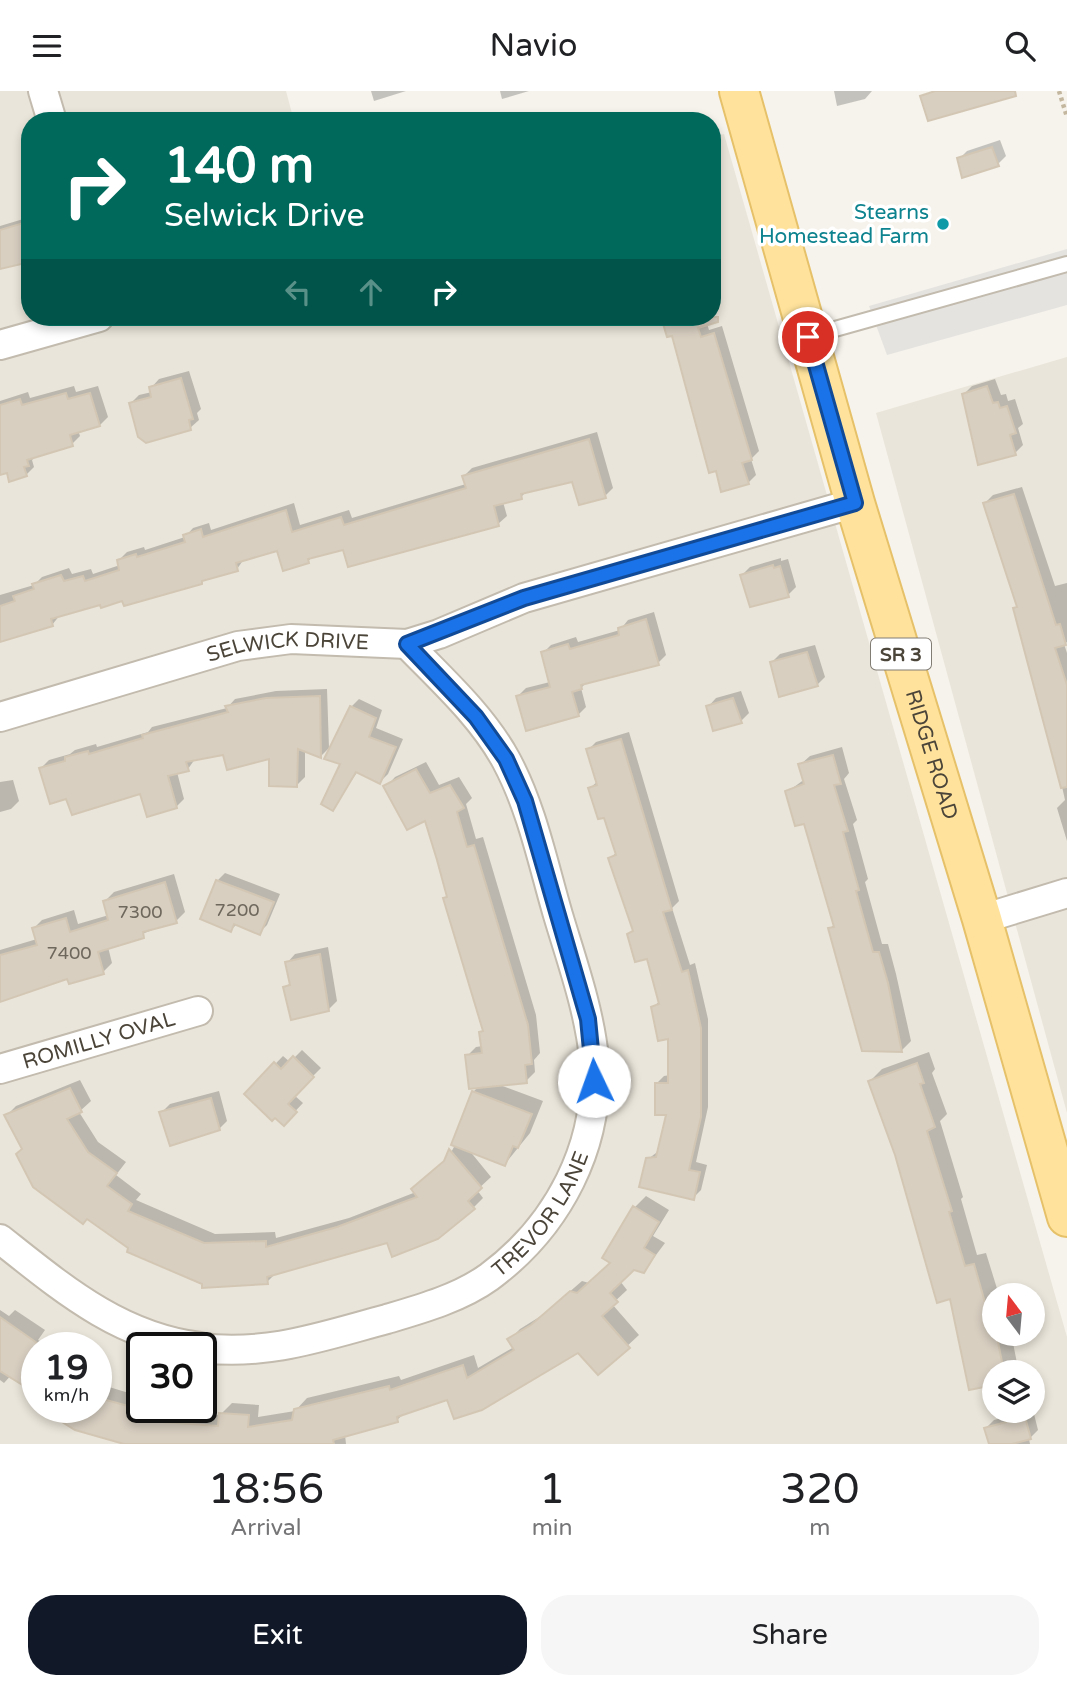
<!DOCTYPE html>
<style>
body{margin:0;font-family:"Varela Round",sans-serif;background:#f6f6f6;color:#202124;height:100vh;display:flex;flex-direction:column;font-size:26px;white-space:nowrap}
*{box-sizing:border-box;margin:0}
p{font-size:23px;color:#757577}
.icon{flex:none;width:38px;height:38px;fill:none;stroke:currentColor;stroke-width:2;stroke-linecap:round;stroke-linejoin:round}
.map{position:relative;height:1353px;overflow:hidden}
.drawer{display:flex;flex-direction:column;background:#fff;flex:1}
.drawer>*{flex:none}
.top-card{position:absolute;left:21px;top:21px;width:700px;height:214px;border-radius:28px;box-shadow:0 4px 10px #0003;background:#00695c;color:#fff;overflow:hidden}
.needle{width:46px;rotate:344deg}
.controls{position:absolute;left:982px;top:1192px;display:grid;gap:14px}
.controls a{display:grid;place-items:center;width:63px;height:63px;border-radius:50%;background:#fff;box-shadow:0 4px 10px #0003;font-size:35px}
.speed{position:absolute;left:21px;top:1241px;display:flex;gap:14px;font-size:35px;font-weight:700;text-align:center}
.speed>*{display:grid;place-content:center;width:91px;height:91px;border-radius:50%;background:#fff;box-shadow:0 4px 10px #0003;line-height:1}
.speed small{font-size:18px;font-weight:400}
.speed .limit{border:4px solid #111;border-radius:10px;background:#fff;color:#111}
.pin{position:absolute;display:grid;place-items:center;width:60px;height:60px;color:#fff;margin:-30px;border:4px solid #fff;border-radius:50%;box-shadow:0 2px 7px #0007}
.me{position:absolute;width:77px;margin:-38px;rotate:357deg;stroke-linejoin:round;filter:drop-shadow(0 0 5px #0008)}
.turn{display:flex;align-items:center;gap:24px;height:147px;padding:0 28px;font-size:32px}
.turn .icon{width:91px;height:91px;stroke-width:2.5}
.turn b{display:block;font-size:49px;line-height:60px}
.lanes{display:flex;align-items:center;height:66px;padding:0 28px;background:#0003;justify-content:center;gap:35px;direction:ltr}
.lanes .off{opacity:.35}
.eta{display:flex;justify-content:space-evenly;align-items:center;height:119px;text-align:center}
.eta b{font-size:42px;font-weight:600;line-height:49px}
.action{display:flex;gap:14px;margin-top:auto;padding:14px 28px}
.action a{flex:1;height:80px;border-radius:28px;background:#111827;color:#fff;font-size:28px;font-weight:600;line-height:80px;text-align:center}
.action a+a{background:#f6f6f6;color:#202124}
header{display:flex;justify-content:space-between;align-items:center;height:91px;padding:0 28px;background:#fff;font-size:32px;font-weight:600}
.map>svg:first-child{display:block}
.residential{fill:#eae5da;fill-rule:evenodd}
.parking{fill:#e5e3e0}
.shadow{fill:#0003}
.building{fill:#d8cfc1;stroke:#d3c7b4;stroke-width:2}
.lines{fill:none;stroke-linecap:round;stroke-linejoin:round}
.service-casing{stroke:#c2bbae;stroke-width:18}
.minor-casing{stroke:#c2bbae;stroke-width:32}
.primary-casing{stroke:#e6c16a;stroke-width:42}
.path{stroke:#c4b79f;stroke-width:4.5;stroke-dasharray:3.5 3.5;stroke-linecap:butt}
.service{stroke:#fff;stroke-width:14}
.minor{stroke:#fff;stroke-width:28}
.primary{stroke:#ffe39c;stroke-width:38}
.route-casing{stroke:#114b97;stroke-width:18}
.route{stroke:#1a73e8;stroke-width:12}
.culture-dot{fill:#0f9aa8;stroke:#fff;stroke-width:2.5}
.labels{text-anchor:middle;stroke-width:7;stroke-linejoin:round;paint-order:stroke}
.number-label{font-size:18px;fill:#6e675b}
.shield{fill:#fff;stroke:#817c74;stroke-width:2}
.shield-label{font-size:19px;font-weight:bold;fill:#4b4439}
.culture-label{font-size:21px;fill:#0d838f;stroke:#fff;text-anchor:end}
.street-label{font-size:21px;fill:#4b4439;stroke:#fff}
</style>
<header><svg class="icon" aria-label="menu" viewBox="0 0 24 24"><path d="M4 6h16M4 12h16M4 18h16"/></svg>Navio<svg class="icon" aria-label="search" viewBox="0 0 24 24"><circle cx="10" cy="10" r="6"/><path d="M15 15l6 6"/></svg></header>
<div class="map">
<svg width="1067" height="1353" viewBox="0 0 1067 1353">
<rect width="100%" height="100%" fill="#f6f3ec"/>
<g class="residential">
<path d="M 0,0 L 286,0 L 294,30 L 30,30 L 30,226 L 712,226 L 712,46 L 724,43 L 1067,1246 L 1067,1353 L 0,1353 ZM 994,1204 L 1032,1204 L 1032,1242 L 994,1242 ZM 37,1256 L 96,1256 L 96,1316 L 37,1316 ZM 142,1256 L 201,1256 L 201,1316 L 142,1316 ZM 994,1281 L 1032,1281 L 1032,1320 L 994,1320 Z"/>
<polygon points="1067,266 1067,1022 876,322"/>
</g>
<polygon class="parking" points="1067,158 1067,214 887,264 869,215"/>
<g class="shadow">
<polygon points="371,0 406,0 374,10"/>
<polygon points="500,0 529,0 502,8"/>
<polygon points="834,0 872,0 865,8 837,15"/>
<polygon points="1000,49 1006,65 998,73 959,68 967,60"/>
<polygon points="30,126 30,174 23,176 22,171 0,177 0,135"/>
<polygon points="663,226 705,226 709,239 722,235 759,360 751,368 756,384 748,392 673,242 668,244"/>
<polygon points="189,280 201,318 197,322 199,329 190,337 131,312 139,304 152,301 151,297 159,288"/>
<polygon points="995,288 1001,304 1006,303 1008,310 1015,308 1023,333 1018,337 1023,354 1015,362 964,303 972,295"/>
<polygon points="74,295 76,301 98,295 108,326 100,334 78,339 80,345 72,353 37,364 32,369 34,376 26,384 8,380 0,382 0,310 28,301 30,307"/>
<polygon points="597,341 613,397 605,405 574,389 528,399 521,406 503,411 507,425 498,433 344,457 314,465 308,470 278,458 244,468 237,478 174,500 101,511 60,524 52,534 0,549 0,504 34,494 42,486 69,477 72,483 91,478 93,483 120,474 119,469 127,461 144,456 145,459 185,446 193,437 209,432 211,439 294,412 300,434 349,419 352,427 466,393 464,385 472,377"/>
<polygon points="1022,396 1055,495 1067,492 1067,551 1064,553 1067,562 1067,750 1057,717 1065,709 1061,691 1002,457 985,412 993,404"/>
<polygon points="781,467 781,470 788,468 796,496 788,504 742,484 750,476"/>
<polygon points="654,521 666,564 658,572 587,591 581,597 586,616 578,624 518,605 526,597 550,591 543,562 551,554 576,546 578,551 620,539 628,529"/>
<polygon points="815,554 825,586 817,594 772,571 780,563"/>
<polygon points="327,598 329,657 321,665 305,659 305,686 297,694 271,665 224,662 195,668 188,678 177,681 184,708 176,716 141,701 68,706 41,677 49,669 70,663 75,659 96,653 97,656 148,641 152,636 227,617 235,608 276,600"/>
<polygon points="741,600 749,622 741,630 708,616 716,607"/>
<polygon points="359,608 382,619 376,637 403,648 388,683 380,691 358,680 333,717 351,616"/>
<polygon points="629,641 679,810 672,817 690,874 695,872 708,928 708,1016 696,1071 707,1074 701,1099 693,1107 648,1068 660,1059 669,1022 656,993 664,985 670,984 670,946 653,916 660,910 649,866 629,844 634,838 610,767 617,761 605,725 590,697 598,690 588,659 596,651"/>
<polygon points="842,656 849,682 844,688 857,729 853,733 868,788 865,791 882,853 888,853 896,883 911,950 902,959 863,958 830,838 835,832 806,731 787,701 805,688 800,674 810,665"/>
<polygon points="426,671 439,694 459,686 472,707 466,713 476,748 483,746 536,924 540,962 534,969 535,981 526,990 497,993 543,1010 530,1042 505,1073 469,1059 491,1086 477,1099 483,1107 473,1117 388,1150 276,1182 267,1191 204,1192 131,1157 23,1058 6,1025 16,1015 80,989 91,1010 79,1021 98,1051 126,1071 116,1084 141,1103 136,1109 215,1143 275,1141 276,1147 349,1127 416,1101 447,1069 455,1054 473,1001 479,995 467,965 476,956 483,955 481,941 485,938 445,808 448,804 426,727 386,696 395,686"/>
<polygon points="13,689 19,710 11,718 0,721 0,691"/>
<polygon points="225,782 280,803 267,834 259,842 237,833 231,839 217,790"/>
<polygon points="174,783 185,821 176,830 108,856 112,872 103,881 68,886 0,908 0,859 37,848 34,837 42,829 74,819 78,833 109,824 105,810 114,801"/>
<polygon points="328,856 337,910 329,918 285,897 291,891 287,872 295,863"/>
<polygon points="302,959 321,977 294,1004 303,1012 284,1032 246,1003 283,965 290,971"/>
<polygon points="929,961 935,978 932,982 947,1023 940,1030 963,1106 961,1108 977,1164 986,1162 999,1204 994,1204 994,1242 1011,1242 1018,1277 1014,1281 994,1281 994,1292 951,1206 870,990 882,978"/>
<polygon points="219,1000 227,1030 219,1038 161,1022 170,1013"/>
<polygon points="646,1105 669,1119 653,1145 665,1152 644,1180 634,1177 620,1190 627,1199 612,1213 639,1244 598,1282 578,1260 406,1321 397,1329 345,1344 346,1353 130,1353 48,1316 96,1316 96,1292 142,1306 142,1316 175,1316 174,1321 220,1324 232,1312 259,1314 258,1326 295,1320 307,1307 399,1285 401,1289 474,1264 478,1277 514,1256 509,1249 520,1238 544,1223 582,1190 589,1192 612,1172 635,1116"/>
<polygon points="0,1219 9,1225 15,1219 45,1239 38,1249 51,1256 37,1256 4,1292 0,1289"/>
<polygon points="96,1275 102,1279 96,1287"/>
<polygon points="1033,1319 1038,1339 1029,1348 1030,1353 990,1353 986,1337 994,1329"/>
</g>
<g class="building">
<polygon points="935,0 1015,0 1016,5 928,30 920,5"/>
<polygon points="992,56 999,75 962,87 957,67"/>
<polygon points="30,130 30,171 0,178 0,139"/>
<polygon points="661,226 718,226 718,231 698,237 701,246 714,242 752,369 742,372 749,393 721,401 716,380 709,382 672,245 667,246"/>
<polygon points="181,287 193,328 189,329 191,339 146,352 138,346 129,312 151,306 149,296"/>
<polygon points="987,295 993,312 998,311 1000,317 1007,315 1016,342 1010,344 1016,364 978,374 962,303"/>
<polygon points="66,302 68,308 90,302 100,335 70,344 73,355 27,369 29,375 24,376 27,385 9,391 7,382 0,384 0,314 20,308 22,314"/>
<polygon points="589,348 606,407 579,414 572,391 521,403 522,408 494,415 499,435 348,476 343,459 308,468 309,472 283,480 277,460 236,472 238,480 202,490 202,493 124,515 122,510 101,517 100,514 51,528 53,535 0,551 0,515 15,510 13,505 34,498 32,493 61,484 64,490 83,485 85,490 119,479 117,469 136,463 137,466 185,451 183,444 201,438 203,446 286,419 292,441 341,426 344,434 466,397 462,385"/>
<polygon points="1014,403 1056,534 1060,533 1066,554 1055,557 1067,594 1067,696 1061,697 1013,517 1017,516 983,412"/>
<polygon points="773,474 774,477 780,475 789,506 750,516 740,484"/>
<polygon points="646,528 659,574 581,594 582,598 572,601 579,625 526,640 516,605 550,596 541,561 568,553 570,558 619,544 618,537"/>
<polygon points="807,561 818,595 779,606 770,571"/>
<polygon points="320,605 321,667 298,658 297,696 269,695 269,668 227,679 223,664 186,671 189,680 168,685 177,717 147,726 140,703 72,724 66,708 50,713 39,677 65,670 65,666 88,660 89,663 143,647 142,644 228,621 225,615 266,607"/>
<polygon points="733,607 742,632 713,640 706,615"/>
<polygon points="350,615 376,627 369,646 396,656 380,693 356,681 333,720 321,713 340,673 324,668"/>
<polygon points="621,648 672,819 663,821 682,881 688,879 701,937 701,1026 689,1079 700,1081 694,1109 639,1096 646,1067 656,1066 666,1024 655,1024 655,992 668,992 668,948 658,950 651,916 659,913 647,868 635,871 627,843 633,840 608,767 616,764 604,727 598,728 588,697 597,694 586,658"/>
<polygon points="833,664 841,693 834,694 848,740 843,741 859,799 856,800 873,861 879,861 888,892 902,961 862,960 828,837 834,836 804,733 795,735 785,700 804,693 798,673"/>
<polygon points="416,678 430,702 450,694 464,717 457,721 467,756 474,754 528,934 532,973 525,974 527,992 469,998 465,964 482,962 479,941 483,940 443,807 447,806 437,769 425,730 407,739 383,695"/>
<polygon points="216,789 274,811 260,844 234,833 231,841 200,828"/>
<polygon points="165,791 177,832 143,841 144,847 98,861 104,883 69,893 67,888 0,911 0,864 37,854 32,837 66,827 70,841 108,829 103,810"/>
<polygon points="320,863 329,920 291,929 283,896 290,894 285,871"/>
<polygon points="293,965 314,986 288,1013 297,1021 284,1035 275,1027 272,1030 244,1003 274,971 281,978"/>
<polygon points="917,972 924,992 920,993 935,1036 927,1040 952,1120 949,1121 965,1175 974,1173 988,1222 992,1221 1004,1281 994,1281 994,1294 969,1299 950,1208 937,1212 895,1064 868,990"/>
<polygon points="70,997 82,1021 67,1028 88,1061 117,1082 107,1095 132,1113 128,1120 204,1152 266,1150 266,1156 337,1136 417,1106 411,1098 444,1070 449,1058 482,1097 468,1110 475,1118 438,1148 392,1166 387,1152 267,1186 268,1193 202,1197 202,1193 127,1161 128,1157 87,1128 83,1133 33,1096 16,1063 22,1058 4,1024"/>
<polygon points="472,1000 532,1023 518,1057 513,1055 505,1075 451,1054"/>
<polygon points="211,1007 220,1039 170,1055 159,1021"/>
<polygon points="633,1115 659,1131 644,1157 655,1164 644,1182 634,1179 610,1202 618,1211 602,1225 630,1257 598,1284 578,1262 482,1319 454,1328 447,1309 397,1326 398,1331 333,1349 334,1353 124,1353 75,1339 38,1316 96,1316 99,1307 139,1318 168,1316 164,1331 218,1335 219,1322 249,1324 248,1336 292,1329 294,1318 389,1295 390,1299 463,1274 467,1287 514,1259 507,1248 531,1234 570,1200 577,1202 610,1172 602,1167"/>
<polygon points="0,1226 37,1252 37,1303 0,1280"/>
<polygon points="1025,1326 1031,1348 1012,1353 989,1353 984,1337"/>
</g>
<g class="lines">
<g class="service-casing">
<polyline id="service" points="810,245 1067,173"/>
</g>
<g class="minor-casing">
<g id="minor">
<polyline points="43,0 52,30"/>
<polyline points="0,254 99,226"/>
<path id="s1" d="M 0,626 L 238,555 L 291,548 L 407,553 L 439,543 L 524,507 L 855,412"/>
<polyline points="982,828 1067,802"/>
<path id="s2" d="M 0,978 L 198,920"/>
<path d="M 0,1148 C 62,1197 119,1246 200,1256"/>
<path id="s3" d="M 201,1257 C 269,1265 323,1245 387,1228 C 421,1218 460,1207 489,1186 C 558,1135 601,1054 594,967 C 589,918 572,871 558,824 C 543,773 532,717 506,669 C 482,625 442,589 407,553"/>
</g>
</g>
<g class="primary-casing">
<g id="primary">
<path id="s4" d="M 739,0 L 855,412 L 982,828 L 1067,1126"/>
</g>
</g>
<polyline class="path" points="1059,0 1067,26"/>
<use href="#service" class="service"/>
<use href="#minor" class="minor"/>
<use href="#primary" class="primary"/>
</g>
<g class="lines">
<g class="route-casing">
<polyline id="route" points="594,990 588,928 525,710 506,668 476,626 407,553 524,507 855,412 808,246"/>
</g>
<use href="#route" class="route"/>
</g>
<circle class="culture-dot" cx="943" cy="133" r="7"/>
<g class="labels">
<g class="number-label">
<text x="237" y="825">7200</text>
<text x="140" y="827">7300</text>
<text x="69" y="868">7400</text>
</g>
<rect class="shield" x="871" y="547.5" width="60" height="31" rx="5"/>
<g class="shield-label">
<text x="901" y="570">SR 3</text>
</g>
<g class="culture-label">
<text x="929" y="128">Stearns<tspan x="929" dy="24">Homestead Farm</tspan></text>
</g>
<g class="street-label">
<text dy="7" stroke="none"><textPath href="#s1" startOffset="298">SELWICK DRIVE</textPath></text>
<text dy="7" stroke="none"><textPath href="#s4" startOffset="691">RIDGE ROAD</textPath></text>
<text dy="7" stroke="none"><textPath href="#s2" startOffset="103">ROMILLY OVAL</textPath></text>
<text dy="7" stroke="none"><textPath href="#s3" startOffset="383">TREVOR LANE</textPath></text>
</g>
</g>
</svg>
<div class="controls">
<a><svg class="needle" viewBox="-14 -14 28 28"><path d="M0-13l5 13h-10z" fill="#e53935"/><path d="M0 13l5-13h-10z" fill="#757577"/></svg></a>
<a><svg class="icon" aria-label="layers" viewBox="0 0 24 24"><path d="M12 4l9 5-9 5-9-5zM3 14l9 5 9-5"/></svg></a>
</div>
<div class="speed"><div>19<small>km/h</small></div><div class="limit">30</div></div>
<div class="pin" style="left:808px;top:246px;background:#d93025"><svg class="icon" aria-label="arrive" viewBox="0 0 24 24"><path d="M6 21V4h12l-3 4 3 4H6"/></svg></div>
<svg class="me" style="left:594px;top:990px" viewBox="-20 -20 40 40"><circle r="19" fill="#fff"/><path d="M0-13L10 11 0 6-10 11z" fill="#1a73e8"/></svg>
<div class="top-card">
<div class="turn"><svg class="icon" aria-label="right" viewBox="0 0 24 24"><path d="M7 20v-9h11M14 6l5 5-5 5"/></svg><div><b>140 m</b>Selwick Drive</div></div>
<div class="lanes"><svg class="icon off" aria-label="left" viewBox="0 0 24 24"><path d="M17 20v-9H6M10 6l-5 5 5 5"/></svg><svg class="icon off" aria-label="ahead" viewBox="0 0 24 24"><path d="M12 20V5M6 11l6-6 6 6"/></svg><svg class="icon" aria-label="right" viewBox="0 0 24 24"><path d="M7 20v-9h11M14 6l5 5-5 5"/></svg></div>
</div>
</div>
<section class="drawer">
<div class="eta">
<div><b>18:56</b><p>Arrival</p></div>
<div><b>1</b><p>min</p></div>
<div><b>320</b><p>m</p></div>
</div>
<div class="action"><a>Exit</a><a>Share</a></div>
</section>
